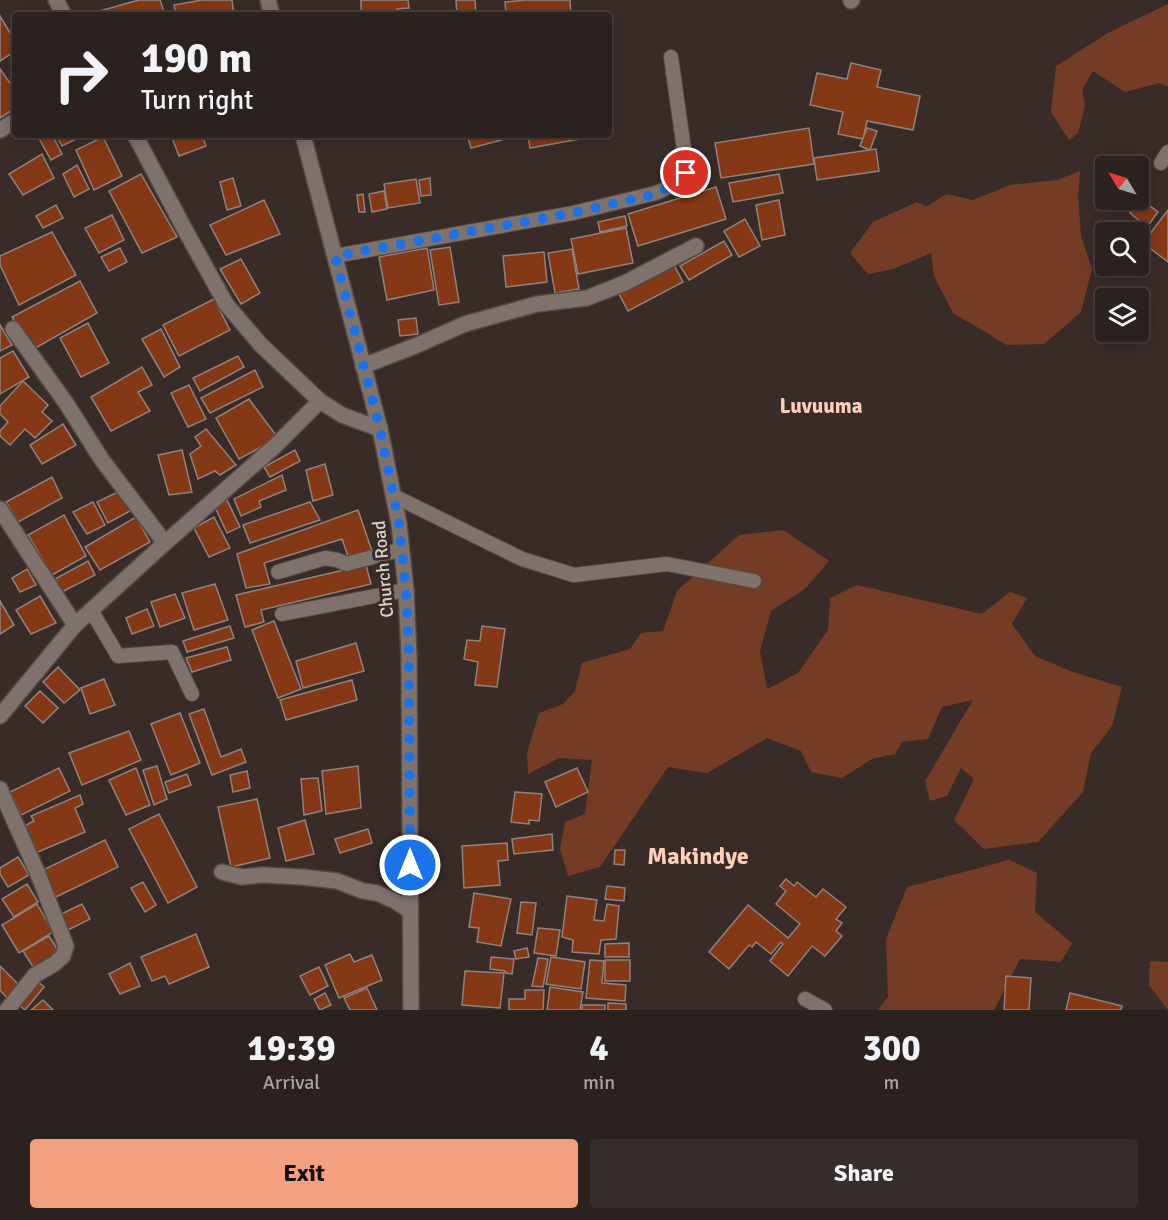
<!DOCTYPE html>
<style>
body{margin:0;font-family:Signika,sans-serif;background:#372e2b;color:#f1f3f6;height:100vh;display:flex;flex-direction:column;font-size:22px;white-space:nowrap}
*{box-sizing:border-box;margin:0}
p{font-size:20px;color:#a6a3a4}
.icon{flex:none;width:33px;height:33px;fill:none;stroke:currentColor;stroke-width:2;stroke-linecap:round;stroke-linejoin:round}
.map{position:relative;height:1010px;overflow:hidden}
.sheet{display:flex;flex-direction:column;background:#2b211e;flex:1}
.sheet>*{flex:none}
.top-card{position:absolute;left:12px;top:12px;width:600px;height:126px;border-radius:6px;box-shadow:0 3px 15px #0003,0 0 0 2px #473e3c;background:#2b211e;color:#f1f3f6;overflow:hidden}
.needle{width:39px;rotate:308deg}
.buttons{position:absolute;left:1095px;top:156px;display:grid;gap:12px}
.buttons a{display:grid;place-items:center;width:54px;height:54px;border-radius:6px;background:#2b211e;box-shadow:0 3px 15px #0003,0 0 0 2px #473e3c;font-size:30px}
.pin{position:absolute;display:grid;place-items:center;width:51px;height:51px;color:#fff;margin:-26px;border:3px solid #fff;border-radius:50%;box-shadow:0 2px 6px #0007}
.me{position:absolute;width:66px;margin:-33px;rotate:0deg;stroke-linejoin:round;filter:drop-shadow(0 0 4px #0008)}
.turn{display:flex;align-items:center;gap:21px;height:126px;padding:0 30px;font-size:27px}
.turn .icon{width:78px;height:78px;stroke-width:2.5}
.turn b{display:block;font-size:42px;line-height:51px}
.eta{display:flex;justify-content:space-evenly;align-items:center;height:102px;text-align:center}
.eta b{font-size:36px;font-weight:700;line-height:42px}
.action{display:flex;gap:12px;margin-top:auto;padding:12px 30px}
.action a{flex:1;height:69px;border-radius:6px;background:#f2a07f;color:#111;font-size:24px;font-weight:700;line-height:69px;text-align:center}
.action a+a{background:#372e2b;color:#f1f3f6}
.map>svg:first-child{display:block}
.green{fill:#743c25}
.building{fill:#843815;stroke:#91827d;stroke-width:1.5}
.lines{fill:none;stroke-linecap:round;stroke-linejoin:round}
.lane-casing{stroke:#544a45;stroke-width:16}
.street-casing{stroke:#544a45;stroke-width:18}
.secondary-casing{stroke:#544a45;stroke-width:18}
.lane{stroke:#7f716b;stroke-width:14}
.street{stroke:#7f716b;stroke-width:15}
.secondary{stroke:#7f716b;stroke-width:15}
.route{stroke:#1a73e8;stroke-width:10;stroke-dasharray:0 18}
.labels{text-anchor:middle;stroke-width:6;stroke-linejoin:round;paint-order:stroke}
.street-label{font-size:18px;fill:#d9d1ce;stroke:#392c28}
.quarter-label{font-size:21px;font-weight:bold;fill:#fecebb;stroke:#392c28}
.district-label{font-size:24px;font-weight:bold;fill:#fecebb;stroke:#392c28}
</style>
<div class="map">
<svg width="1168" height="1010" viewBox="0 0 1168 1010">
<rect width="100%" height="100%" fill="#392c28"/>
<g class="green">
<polygon points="1168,4 1168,87 1159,83 1125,92 1093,71 1082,90 1085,106 1078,133 1069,140 1051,112 1056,66 1108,33"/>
<polygon points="1080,171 1078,197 1081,236 1092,269 1081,312 1044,344 1007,345 953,313 934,276 931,253 893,269 868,274 850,253 873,222 917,202 926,207 946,194 973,200 1010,185 1057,180"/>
<polygon points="783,530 829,561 806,588 771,611 760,651 767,689 798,673 828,630 830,598 857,585 982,614 1010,592 1027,598 1012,624 1035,656 1073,672 1122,687 1112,726 1091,753 1083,792 1038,842 984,849 954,820 974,779 961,768 947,796 930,801 925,781 973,700 942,707 928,739 902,742 895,754 872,759 842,778 811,772 801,751 767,738 707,773 668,767 600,867 568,876 560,849 565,822 585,814 592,760 559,758 528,774 527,753 539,713 563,704 575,691 582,663 630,649 641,633 663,631 677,591 739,535"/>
<polygon points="1009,860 1037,873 1035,912 1072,943 1061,962 1020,959 994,1010 878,1010 888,997 886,939 907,887"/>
<polygon points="1150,961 1168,962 1168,1010 1149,985"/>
</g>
<g class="building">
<polygon points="139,0 160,0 165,15 90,15 89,14"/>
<polygon points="202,0 232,0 234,15 176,15 174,5"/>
<polygon points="361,0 408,0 409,8 397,9 398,15 367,15 366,11 361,12"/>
<polygon points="456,0 475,0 476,15 457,15"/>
<polygon points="525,0 570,0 571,15 506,15 505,2"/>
<polygon points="0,16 15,41 15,51 0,61"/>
<polygon points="851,63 881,70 877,87 920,96 913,130 867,121 863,139 838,134 843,112 810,105 817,73 847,79"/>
<polygon points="0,69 15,90 15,108 0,118"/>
<polygon points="809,128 814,164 721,178 715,143"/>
<polygon points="867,128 877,131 870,150 860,146"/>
<polygon points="37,135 52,135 62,154 51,160"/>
<polygon points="56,135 84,135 62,146"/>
<polygon points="171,135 202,135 206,146 179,156"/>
<polygon points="467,135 500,135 502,140 471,148"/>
<polygon points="528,135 590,135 590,137 530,148"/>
<polygon points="103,137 122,176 94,190 76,150"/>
<polygon points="876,149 879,171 817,180 814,158"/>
<polygon points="42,154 54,178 23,195 9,174"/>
<polygon points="77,165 89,189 74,197 63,174"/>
<polygon points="141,174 177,237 142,253 109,191"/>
<polygon points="779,174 783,193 733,202 729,183"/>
<polygon points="233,178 241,206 227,210 220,182"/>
<polygon points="430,178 431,195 421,196 419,180"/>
<polygon points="416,179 420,203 388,208 384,184"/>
<polygon points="716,187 726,219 638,246 628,214"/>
<polygon points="384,191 387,209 372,212 369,194"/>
<polygon points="363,194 365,212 359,212 357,195"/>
<polygon points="1141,199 1158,212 1147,227 1130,213"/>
<polygon points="264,200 280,234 226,255 210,225"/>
<polygon points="779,200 785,235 762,240 756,205"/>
<polygon points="56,205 63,218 43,228 36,216"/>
<polygon points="1168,210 1168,262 1143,243"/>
<polygon points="112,215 124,240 99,253 85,228"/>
<polygon points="625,216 627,226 600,232 598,222"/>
<polygon points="745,219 760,246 739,257 724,231"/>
<polygon points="626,228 633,263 578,274 571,239"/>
<polygon points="52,232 76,275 19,305 0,265 0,256"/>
<polygon points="724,241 732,255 689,280 680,266"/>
<polygon points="450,247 459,302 439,305 430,250"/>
<polygon points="120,248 127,262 109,271 101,257"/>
<polygon points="427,248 434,290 387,300 379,257"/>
<polygon points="572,249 579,289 555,293 548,253"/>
<polygon points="544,252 547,282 506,287 503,256"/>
<polygon points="241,259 260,293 241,304 220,269"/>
<polygon points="674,265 683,282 628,311 619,294"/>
<polygon points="80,281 97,313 32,350 12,317"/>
<polygon points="214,299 230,330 179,356 163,325"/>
<polygon points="1101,301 1106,302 1106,327 1096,325"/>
<polygon points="1138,308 1149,309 1145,333 1134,332 1138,332"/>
<polygon points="416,318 418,334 400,336 398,320"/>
<polygon points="88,323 109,363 81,377 60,338"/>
<polygon points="0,325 12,345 0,351"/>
<polygon points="161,329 180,367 164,377 142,339"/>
<polygon points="13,351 29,377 0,394 0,358"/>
<polygon points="238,356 244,367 200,391 193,378"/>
<polygon points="142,367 152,385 138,392 150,411 111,431 91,397"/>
<polygon points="255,370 263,387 210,413 201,398"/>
<polygon points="23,381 48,405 42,412 52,421 35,438 25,429 10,445 0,436 0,431 8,422 0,414 0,406"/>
<polygon points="189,385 206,419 188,427 171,393"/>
<polygon points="249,399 278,438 239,459 216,418"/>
<polygon points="63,424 76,445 42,464 30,445"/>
<polygon points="206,429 236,465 220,475 215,471 198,479 190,454 201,446 195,437"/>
<polygon points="182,450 192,492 169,495 158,455"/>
<polygon points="295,450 300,461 270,477 264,467"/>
<polygon points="325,464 333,495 313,501 306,470"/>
<polygon points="282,475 286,490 259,501 261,507 241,516 234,499"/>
<polygon points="52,477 62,498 18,522 6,502"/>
<polygon points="122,490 132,510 108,523 97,502"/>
<polygon points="227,500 240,527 227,533 215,507"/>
<polygon points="93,502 105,525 87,534 73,512"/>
<polygon points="310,502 320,520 250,543 243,525"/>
<polygon points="358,510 372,551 349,559 342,539 264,563 270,584 246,588 237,554"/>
<polygon points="64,515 86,556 52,575 28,535"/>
<polygon points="136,517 150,542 100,570 85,547"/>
<polygon points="214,517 230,548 209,557 194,528"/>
<polygon points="88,561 95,575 62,592 55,579"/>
<polygon points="366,565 371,584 261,610 264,622 245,627 236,595"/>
<polygon points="27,569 36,585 20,592 12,578"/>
<polygon points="215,584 228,620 194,630 182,593"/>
<polygon points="175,594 185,618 160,627 151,602"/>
<polygon points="40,596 56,623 31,634 16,610"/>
<polygon points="0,601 14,625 0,634"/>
<polygon points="147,609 154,626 132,634 126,618"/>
<polygon points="274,621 301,689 278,698 252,630"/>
<polygon points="230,626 234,638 187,652 183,641"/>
<polygon points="482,626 505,629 497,687 475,685 478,662 464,659 467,640 480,641"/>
<polygon points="356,643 364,671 303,688 296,661"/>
<polygon points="227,647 231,660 192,672 186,658"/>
<polygon points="58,667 80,690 64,703 43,682"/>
<polygon points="104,679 115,705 90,714 81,688"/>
<polygon points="352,680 357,700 286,720 280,700"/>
<polygon points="40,691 58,708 43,723 25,706"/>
<polygon points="204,709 221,757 241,749 246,762 212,775 189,714"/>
<polygon points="180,713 200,763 171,775 151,724"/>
<polygon points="129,731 141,760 82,785 69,753"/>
<polygon points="157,766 167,799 154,805 143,770"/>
<polygon points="358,766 361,808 326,814 322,771"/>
<polygon points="59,768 70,791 21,815 10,792"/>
<polygon points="136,768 150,805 126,815 109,780"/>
<polygon points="577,768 588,792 556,807 545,782"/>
<polygon points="247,771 250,788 233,792 230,775"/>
<polygon points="187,774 191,785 169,793 165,782"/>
<polygon points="318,778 322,811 304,815 301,779"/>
<polygon points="515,792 542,794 539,821 529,820 529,824 511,822"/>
<polygon points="80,795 83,804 75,808 85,832 33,854 22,827 34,821 31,816"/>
<polygon points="257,799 270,858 231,867 218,807"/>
<polygon points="159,814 197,887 168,903 129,829"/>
<polygon points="305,820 314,854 286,861 278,828"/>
<polygon points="368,829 372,843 340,853 335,839"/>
<polygon points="552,834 553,850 514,854 512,839"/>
<polygon points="105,840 118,867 56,897 43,870"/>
<polygon points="507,843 508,860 498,861 500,885 464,888 462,846"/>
<polygon points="615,850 625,850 624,865 614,864"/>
<polygon points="18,857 29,875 8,887 0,874 0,868"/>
<polygon points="786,879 794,886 797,882 816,897 823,889 846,907 836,919 842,923 836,931 842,936 825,956 812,946 788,976 770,961 783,944 781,942 771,954 756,942 752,947 749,945 729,969 709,952 748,905 788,938 800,924 776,904 786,891 780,886"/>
<polygon points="143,882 156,905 145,912 131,888"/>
<polygon points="27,884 38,902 14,917 2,899"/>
<polygon points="607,886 625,888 624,901 605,899"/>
<polygon points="474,893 511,899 501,946 477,942 479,928 469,927"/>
<polygon points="567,896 597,900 594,920 604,921 607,904 619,906 616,939 601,940 599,954 572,952 573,940 562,937"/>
<polygon points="521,902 536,903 532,935 517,933"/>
<polygon points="37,904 53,932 19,953 2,925"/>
<polygon points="82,904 90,919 68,930 61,914"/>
<polygon points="538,928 560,930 556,956 534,953"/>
<polygon points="196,934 209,967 169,984 165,976 152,981 141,957"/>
<polygon points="49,936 61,955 35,970 23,951"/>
<polygon points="629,943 629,957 605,957 605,944"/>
<polygon points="527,948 529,957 516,959 514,951"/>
<polygon points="350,954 354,962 372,955 382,980 339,998 325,965"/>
<polygon points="491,957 514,959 512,974 506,973 505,971 490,969"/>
<polygon points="551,957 585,962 581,989 546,984"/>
<polygon points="538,958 548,959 543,987 532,986"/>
<polygon points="590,960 604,961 602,983 626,985 625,1001 586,998"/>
<rect x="605" y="960" width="25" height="21"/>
<polygon points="130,963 140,986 120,994 109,974"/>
<polygon points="0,966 20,986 8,999 0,990"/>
<polygon points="319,967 328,986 310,995 300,976"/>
<polygon points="465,971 504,973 500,1008 462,1005"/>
<polygon points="1006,976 1031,978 1029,1010 1004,1010"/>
<polygon points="36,980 44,987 25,1010 17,1003"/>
<polygon points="550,987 583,992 580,1010 547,1010"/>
<polygon points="367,988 377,1010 350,1010 344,998"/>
<polygon points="525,990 544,990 543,1010 509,1010 509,999 525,999"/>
<polygon points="325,993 331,1005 320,1010 314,999"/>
<polygon points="1070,993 1122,1006 1121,1010 1066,1010"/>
<polygon points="43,1000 53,1010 31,1010"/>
<polygon points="608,1003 626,1004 626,1010 608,1010"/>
<rect x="582" y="1005" width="23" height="5"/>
</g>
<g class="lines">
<g class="lane-casing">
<g id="lane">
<polyline points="1161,163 1168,152"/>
<polyline points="335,256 573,213 656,193 682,181 685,173 686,164 671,57"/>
<polyline points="394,496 522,559 574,575 667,564 754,581"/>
<polyline points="278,572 325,558 337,560 347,564 402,549"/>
<polyline points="91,610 118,656 172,652 192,694"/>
<polyline points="282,614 406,590"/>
<polyline points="805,999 825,1010"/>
</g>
</g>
<g class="street-casing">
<g id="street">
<polyline points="56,0 64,15"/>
<polyline points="851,1 852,0"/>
<polyline points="0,130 15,121"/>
<polyline points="135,135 184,228 226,304 260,344 320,401 342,415 380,429"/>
<polyline points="13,329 66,403 102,460 165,543"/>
<polyline points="363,366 415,346 465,324 537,304 587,298 625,283 696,246"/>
<polyline points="0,509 75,625"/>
<polyline points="0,716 75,625 165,543 274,447 320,401"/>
<polyline points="0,789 38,874 66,946 63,956 54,964 35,975 7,1010"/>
<polyline points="222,872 242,877 262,875 302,877 337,881 363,891 377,893 395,901 410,911"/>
</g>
</g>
<g class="secondary-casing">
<g id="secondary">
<polyline points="268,0 272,15"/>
<polyline points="303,135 380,429 399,524 406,590 409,656 411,1010"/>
</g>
</g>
<use href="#lane" class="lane"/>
<use href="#street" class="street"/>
<use href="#secondary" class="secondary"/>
</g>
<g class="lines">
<polyline class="route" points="410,865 409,656 406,590 399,524 380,429 335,256 573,213 656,194 682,181 686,173"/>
</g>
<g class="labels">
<g class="street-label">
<text transform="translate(383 569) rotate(-95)" y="6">Church Road</text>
</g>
<g class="quarter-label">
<text x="821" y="413">Luvuuma</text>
</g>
<g class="district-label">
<text x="698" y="864">Makindye</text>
</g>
</g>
</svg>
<div class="buttons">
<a><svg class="needle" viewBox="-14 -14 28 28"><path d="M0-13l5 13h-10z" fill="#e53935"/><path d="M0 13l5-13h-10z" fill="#a6a3a4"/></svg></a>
<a><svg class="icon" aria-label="search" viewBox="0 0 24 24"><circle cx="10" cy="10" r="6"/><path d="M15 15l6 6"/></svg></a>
<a><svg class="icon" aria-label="layers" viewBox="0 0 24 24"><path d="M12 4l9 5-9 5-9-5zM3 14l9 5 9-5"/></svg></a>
</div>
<div class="pin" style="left:686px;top:173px;background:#d93025"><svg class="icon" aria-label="arrive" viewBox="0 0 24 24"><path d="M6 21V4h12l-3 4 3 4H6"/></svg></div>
<svg class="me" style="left:410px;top:865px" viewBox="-20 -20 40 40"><circle r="17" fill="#1a73e8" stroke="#fff" stroke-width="3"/><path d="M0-11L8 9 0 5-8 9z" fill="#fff"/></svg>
<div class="top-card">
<div class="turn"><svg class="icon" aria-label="right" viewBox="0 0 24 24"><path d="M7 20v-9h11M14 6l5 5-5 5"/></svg><div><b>190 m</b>Turn right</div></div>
</div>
</div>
<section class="sheet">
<div class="eta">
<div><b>19:39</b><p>Arrival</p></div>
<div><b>4</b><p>min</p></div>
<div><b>300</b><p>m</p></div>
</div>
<div class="action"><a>Exit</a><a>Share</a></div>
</section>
